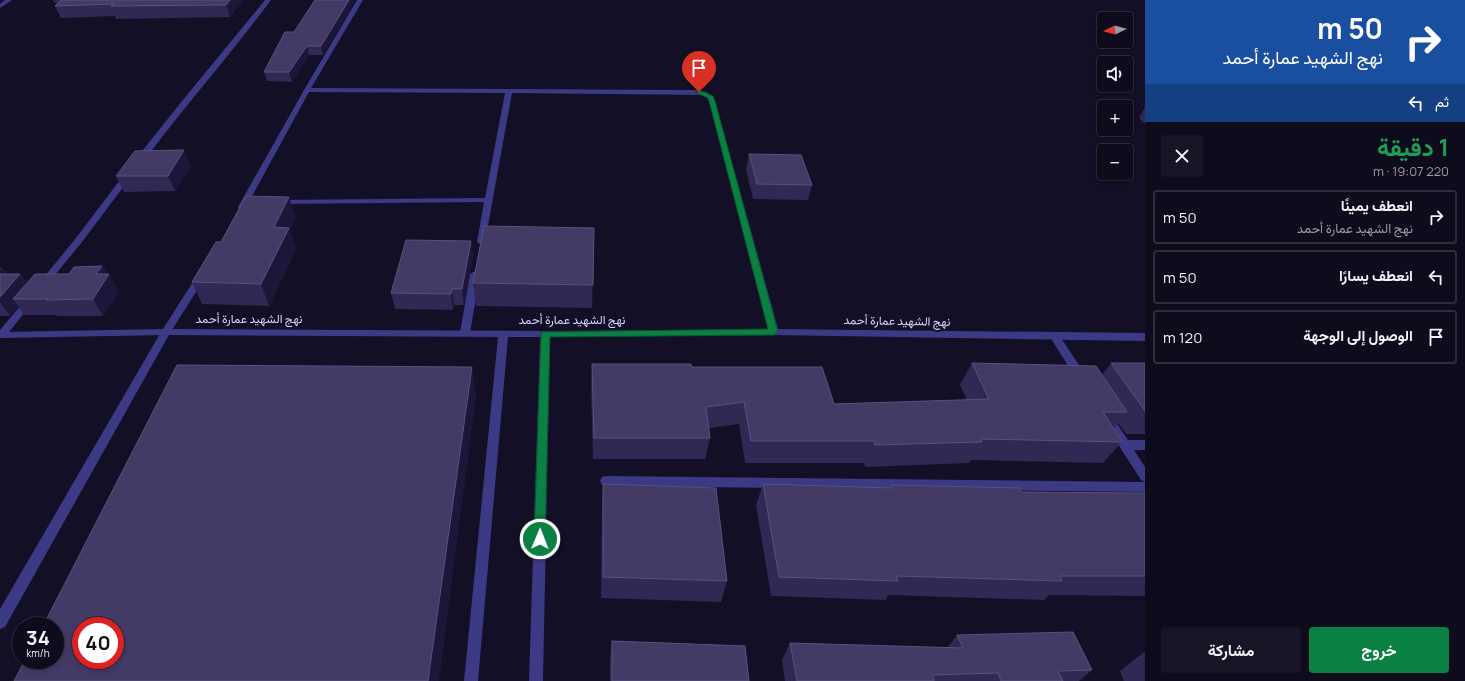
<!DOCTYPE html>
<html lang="ar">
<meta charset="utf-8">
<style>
body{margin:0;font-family:Manrope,Vazirmatn,sans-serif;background:#171425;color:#f1f3f6;direction:rtl;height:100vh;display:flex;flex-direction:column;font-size:15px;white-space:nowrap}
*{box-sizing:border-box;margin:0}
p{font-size:13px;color:#9b9ba3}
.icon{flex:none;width:22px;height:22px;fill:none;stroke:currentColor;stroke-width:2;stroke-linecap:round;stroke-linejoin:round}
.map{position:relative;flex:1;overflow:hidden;direction:ltr}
.panel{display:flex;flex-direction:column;background:#0e0b1c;width:320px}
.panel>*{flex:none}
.guide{background:#1a4fa0;color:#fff;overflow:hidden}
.needle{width:26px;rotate:264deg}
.fabs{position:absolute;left:1097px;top:12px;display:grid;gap:8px}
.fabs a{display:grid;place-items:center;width:36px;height:36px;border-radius:4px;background:#0e0b1c;box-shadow:0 2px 6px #0003,0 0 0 1px #2e2b3b;font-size:20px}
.speed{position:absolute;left:12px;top:617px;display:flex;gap:8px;font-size:20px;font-weight:700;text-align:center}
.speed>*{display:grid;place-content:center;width:52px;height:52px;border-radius:50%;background:#0e0b1c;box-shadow:0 2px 6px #0003,0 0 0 1px #2e2b3b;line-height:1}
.speed small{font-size:10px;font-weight:400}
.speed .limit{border:6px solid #d22;background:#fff;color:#111}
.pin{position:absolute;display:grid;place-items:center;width:34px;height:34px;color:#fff;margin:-41px -17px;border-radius:50% 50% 50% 0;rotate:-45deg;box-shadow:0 0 4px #0007}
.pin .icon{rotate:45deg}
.me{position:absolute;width:44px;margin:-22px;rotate:1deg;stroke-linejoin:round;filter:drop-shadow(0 0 3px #0008)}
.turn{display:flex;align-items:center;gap:14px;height:84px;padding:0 16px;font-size:18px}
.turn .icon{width:52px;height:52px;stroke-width:2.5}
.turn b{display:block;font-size:28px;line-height:34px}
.then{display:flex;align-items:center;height:38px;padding:0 16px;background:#0003;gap:8px;font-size:15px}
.round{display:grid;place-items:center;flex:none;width:42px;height:42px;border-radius:4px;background:#171425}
.summary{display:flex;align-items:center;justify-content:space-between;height:68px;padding:0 16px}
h1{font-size:24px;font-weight:700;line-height:30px;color:#1e9e55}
.primary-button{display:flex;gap:8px;margin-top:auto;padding:8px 16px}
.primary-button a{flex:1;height:46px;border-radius:4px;background:#0b8043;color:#fff;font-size:16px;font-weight:700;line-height:46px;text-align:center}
.primary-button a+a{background:#171425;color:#f1f3f6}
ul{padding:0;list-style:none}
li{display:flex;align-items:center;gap:12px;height:54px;margin:0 8px 6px;padding:0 8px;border:2px solid #2e2b3b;border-radius:4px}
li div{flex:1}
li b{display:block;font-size:15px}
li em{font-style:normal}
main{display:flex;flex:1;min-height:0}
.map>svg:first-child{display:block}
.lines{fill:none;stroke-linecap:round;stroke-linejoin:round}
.minor{fill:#3d3a85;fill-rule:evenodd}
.tertiary{fill:#3d3a85;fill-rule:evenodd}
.wall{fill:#312854}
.shaded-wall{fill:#1d163a}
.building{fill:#433a66;stroke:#5a527e;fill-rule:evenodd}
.route{fill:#0b8043;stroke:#07532c}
.labels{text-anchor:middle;stroke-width:4;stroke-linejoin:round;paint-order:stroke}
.street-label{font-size:12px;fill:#d9d4ff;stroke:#130f26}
</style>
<main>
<section class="panel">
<div class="guide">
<div class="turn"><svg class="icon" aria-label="right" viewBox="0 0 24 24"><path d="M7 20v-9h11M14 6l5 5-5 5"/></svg><div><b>50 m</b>نهج الشهيد عمارة أحمد</div></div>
<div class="then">ثم<svg class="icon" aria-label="left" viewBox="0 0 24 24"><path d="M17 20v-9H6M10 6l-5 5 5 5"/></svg></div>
</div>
<div class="summary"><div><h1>1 دقيقة</h1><p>220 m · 19:07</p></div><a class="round"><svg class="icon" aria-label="close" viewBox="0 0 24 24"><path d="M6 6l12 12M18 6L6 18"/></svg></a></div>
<ul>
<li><svg class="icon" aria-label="right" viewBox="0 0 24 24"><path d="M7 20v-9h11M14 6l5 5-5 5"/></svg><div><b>انعطف يمينًا</b><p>نهج الشهيد عمارة أحمد</p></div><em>50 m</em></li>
<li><svg class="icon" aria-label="left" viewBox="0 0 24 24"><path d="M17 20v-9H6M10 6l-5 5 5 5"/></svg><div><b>انعطف يسارًا</b></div><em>50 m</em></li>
<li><svg class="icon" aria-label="arrive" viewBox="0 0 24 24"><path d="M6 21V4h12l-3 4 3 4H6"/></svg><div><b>الوصول إلى الوجهة</b></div><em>120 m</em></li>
</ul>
<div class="primary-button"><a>خروج</a><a>مشاركة</a></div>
</section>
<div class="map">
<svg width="1145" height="681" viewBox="0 0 1145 681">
<rect width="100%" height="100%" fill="#130f26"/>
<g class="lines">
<g class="minor">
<polygon points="5,0 12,0 0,8 0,4"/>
<path d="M 265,0 L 271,0 C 229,56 184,107 142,163 L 136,163 L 136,159 C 178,105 222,53 265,0 Z"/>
<path d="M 357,0 L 363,0 L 311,88 L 694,90 C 704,90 711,92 715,101 L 779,332 L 777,334 L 771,334 L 769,332 L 709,101 L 706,97 L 701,95 L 512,93 L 485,242 L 481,245 L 477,242 L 484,202 L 277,204 L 273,202 L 277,200 L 485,198 L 505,93 L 309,92 L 246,207 L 242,209 L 239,209 L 238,207 L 304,90 Z"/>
<polygon points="126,172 132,172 133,174 82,242 46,286 40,286 38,284 40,282 76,238"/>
<polygon points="475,271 480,274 470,333 465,336 460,333 470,274"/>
<polygon points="201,273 206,276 170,333 5,627 0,629 0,609 161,332 198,274"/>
<polygon points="30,297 35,300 33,302 5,337 0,338 0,330 27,298"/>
<polygon points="1055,333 1059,335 1085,374 1086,377 1085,380 1077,380 1050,337"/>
<polygon points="1107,414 1111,415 1128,440 1145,440 1145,450 1134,450 1145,467 1145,492 606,486 602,485 600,481 602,477 606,476 1145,482 1141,480 1103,421 1101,418 1103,415"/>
</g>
<polygon class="tertiary" points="166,329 545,331 774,329 1145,333 1145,341 774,335 550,337 543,681 529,681 540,337 508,337 478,681 464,681 498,337 166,335 0,338 0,332"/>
</g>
<g class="wall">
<polygon points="53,0 243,0 230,17 116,19 115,16 61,18 55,6 58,3 55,3"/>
<polygon points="315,0 354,0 354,2 323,55 309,55 292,82 267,81 264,72 294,32"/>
<polygon points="1145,107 1145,124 1139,118"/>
<polygon points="749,154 812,185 808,200 753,199 746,170"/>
<polygon points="191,166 175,191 124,192 116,176"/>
<polygon points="296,218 290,229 296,249 269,306 202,304 192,282 221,242"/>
<polygon points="594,228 592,308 476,306 473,283"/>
<polygon points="471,241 473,257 464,305 454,305 453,310 395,309 391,293"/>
<polygon points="102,266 107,274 119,291 103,316 57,316 57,315 24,315 18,306 10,316 0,316 0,268 2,268 6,274 20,274 27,283"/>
<polygon points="972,363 1102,375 1111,363 1145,363 1145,434 1126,434 1118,423 1114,429 1122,442 1103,463 971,460 969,463 865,467 864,463 745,463 739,424 709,428 710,438 705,459 593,459 591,386 592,364 692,367 834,404 967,400 960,385"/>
<polygon points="603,484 727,581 721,602 601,598 602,506"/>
<polygon points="763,484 889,488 891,485 1021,492 1145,493 1145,596 1049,595 1044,600 888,595 886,600 771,596 756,505"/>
<polygon points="957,635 1092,670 1079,681 785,681 782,660 790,643 947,648"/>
<polygon points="612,641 749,681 610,681 610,660"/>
<polygon points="1144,652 1145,652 1145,681 1124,681 1120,671"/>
</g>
<g class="shaded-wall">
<polygon points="230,0 243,0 230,17 226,5"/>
<polygon points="349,0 354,0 354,2 323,55 321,46"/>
<polygon points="307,46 309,55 292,82 289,72"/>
<polygon points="184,150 191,166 175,191 168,176"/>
<polygon points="289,197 296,218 290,229 296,249 269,306 261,284 274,227"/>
<polygon points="471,241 473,257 464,305 462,289"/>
<polygon points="102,266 108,277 109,274 119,291 103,316 93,299 96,274"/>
<polygon points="2,268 12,283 20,274 31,290 13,299 18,306 10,316 0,302 0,270"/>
<polygon points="452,289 454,305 453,310 451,294"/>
<polygon points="472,367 476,396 439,681 428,681"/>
</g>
<g class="building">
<polygon points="61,0 230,0 226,5 111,6 114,4 55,6"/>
<polygon points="315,0 349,0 321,46 307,46 289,72 264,72 285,32 294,32"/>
<polygon points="184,150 168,176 116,176 135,151"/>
<polygon points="749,154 801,155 812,185 757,184"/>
<polygon points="246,196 289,197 274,227 289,228 261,284 192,282 216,242 221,242"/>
<polygon points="484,226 594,228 593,285 473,283"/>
<polygon points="406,240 471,241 462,289 452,289 451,294 391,293"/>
<polygon points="102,266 96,274 109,274 93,299 47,300 48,299 13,299 35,274 69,274 74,267"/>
<polygon points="0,274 20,274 0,297"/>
<polygon points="972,363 1096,366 1127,412 1103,412 1122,442 981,439 982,442 875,445 874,441 751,441 744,402 706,407 710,438 594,438 592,364 691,364 692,367 822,367 834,404 989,399"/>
<polygon points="1111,363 1145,363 1145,411"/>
<path d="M 177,365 L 472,367 L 428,681 L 14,681 L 25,660 L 55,660 L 55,626 L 43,626 ZM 81,626 L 115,626 L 115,660 L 81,660 Z"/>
<polygon points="603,484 716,488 727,581 603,577"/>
<polygon points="763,484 892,488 891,485 1019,488 1021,492 1145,493 1145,576 1060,576 1062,581 896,576 898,581 779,577"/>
<polygon points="1073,632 1092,670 1058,671 1063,681 1001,681 998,673 933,675 934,681 797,681 790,643 963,648 957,635"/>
<polygon points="612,641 745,646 749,681 612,681"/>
</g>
<polygon class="route" points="699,90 713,96 715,101 778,332 774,335 550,337 545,539 544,543 540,544 536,543 534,539 541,334 542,332 768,329 709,101 708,98 697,93 696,92"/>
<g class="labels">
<g class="street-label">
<text x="249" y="323">نهج الشهيد عمارة أحمد</text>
<text x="572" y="324">نهج الشهيد عمارة أحمد</text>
<text transform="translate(897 321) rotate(1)" y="4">نهج الشهيد عمارة أحمد</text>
</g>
</g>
</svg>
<div class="fabs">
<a><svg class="needle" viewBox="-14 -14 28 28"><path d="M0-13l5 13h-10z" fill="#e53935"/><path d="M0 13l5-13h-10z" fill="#9b9ba3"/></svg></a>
<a><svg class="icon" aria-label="sound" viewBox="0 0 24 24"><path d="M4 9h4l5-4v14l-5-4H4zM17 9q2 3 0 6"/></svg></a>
<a>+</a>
<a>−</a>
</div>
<div class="speed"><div>34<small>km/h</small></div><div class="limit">40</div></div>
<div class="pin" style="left:699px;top:92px;background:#d93025"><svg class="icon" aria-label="arrive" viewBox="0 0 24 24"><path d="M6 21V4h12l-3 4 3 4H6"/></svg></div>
<svg class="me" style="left:540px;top:539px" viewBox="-20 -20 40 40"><circle r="17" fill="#0b8043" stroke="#fff" stroke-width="3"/><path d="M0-11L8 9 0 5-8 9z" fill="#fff"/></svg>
</div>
</main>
